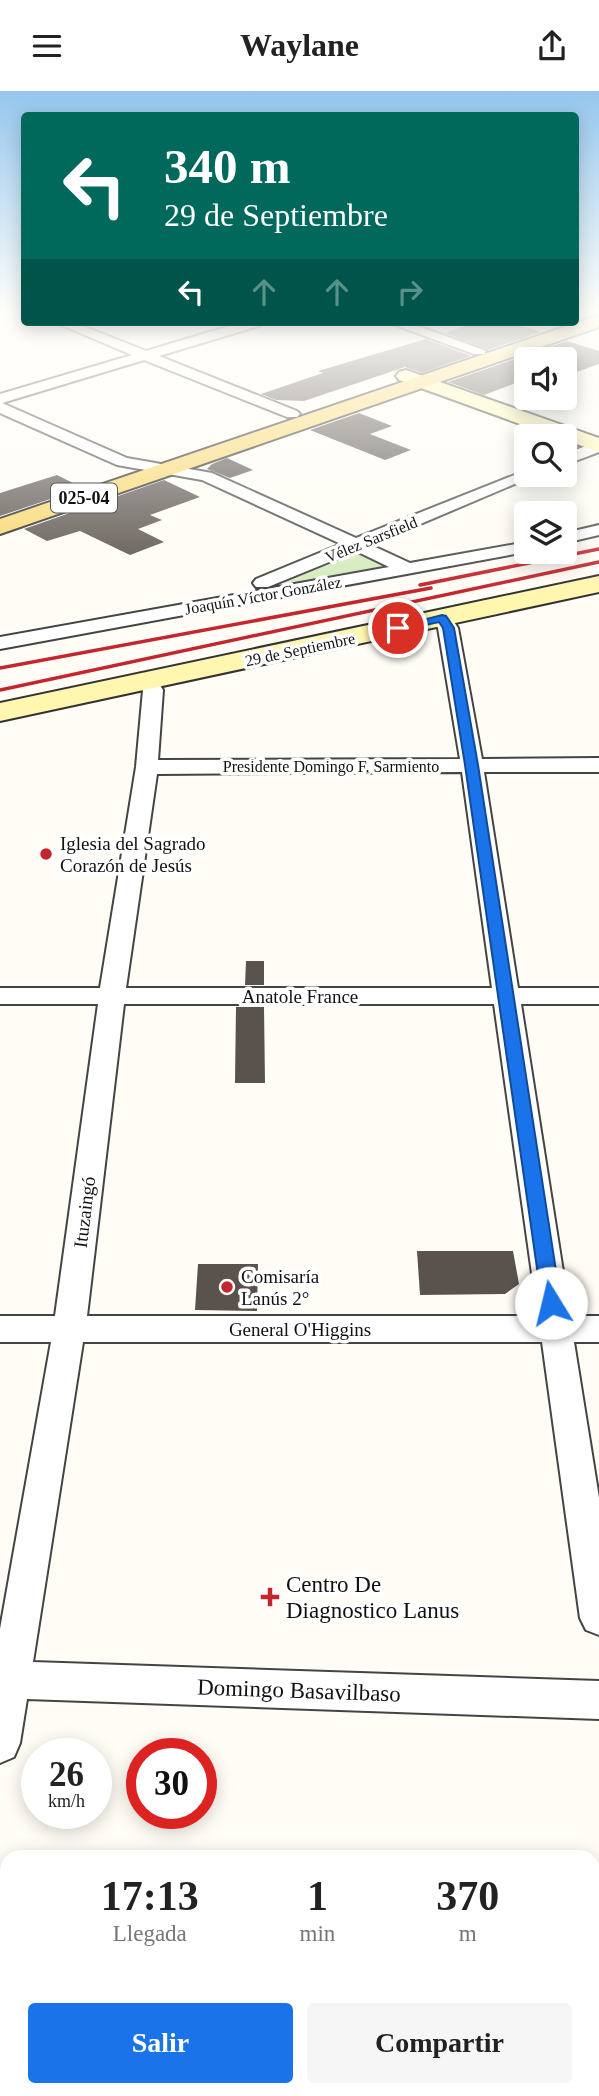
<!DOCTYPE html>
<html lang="es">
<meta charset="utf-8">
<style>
body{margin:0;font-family:"Times New Roman",serif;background:#f6f6f6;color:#222;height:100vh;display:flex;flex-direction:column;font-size:26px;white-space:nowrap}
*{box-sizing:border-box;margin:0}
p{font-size:23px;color:#767676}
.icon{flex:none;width:38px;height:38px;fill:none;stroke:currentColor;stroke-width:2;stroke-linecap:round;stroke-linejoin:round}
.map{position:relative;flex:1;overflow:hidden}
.drawer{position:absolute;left:0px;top:1759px;width:600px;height:247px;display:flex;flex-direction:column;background:#fff;border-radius:21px 21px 0 0;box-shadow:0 4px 18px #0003}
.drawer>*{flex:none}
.guide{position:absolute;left:21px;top:21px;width:558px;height:214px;border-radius:7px;box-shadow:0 4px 18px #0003;background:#00695c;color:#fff;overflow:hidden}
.fabs{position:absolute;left:514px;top:256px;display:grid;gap:14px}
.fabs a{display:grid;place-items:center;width:63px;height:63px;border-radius:7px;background:#fff;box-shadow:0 4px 18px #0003;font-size:35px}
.speed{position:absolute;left:21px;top:1647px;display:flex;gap:14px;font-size:35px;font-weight:700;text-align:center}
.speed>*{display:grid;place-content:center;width:91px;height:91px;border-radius:50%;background:#fff;box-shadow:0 4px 18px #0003;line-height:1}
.speed small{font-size:18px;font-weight:400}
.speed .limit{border:10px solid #d22;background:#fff;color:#111}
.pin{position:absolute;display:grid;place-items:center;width:60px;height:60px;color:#fff;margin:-30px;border:4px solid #fff;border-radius:50%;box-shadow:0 2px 7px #0007}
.me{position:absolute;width:77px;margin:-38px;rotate:351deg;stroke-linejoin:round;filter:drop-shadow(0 0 5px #0008)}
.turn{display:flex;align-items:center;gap:24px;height:147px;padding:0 28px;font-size:32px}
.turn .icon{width:91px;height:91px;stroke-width:2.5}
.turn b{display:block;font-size:49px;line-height:60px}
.lanes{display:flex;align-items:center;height:66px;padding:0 28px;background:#0003;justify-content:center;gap:35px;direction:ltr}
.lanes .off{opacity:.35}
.eta{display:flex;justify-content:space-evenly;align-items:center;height:119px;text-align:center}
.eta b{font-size:42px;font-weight:600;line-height:49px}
.primary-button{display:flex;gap:14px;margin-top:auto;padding:14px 28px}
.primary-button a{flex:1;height:80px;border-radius:7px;background:#1a73e8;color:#fff;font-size:28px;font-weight:600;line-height:80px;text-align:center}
.primary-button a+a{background:#f6f6f6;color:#222}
header{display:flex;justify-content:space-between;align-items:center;height:91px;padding:0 28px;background:#fff;font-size:32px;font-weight:600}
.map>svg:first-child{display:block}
.green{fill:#d5ebbd}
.building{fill:#5a524d}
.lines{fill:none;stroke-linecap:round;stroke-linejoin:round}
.street-casing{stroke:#444;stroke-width:4}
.secondary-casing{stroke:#333;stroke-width:4}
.primary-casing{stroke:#222;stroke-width:4}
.street{fill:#fff;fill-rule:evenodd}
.secondary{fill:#fff6b0;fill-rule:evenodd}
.primary{fill:#f9d66b;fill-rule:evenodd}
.rail{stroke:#c4262e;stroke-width:3.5}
.route{fill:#1a73e8;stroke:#114b97;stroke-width:2}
.poi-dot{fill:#c4262e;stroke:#fff;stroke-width:2.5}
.labels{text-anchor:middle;stroke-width:7;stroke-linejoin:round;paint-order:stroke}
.far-street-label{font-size:16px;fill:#111;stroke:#fff}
.shield{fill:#fff;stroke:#585858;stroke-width:2}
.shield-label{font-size:18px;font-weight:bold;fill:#111}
.poi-label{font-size:19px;fill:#111;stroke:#fff;text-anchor:start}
.street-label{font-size:19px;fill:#111;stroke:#fff}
.near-poi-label{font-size:23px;fill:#111;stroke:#fff;text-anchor:start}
.near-street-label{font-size:23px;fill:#111;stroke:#fff}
</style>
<header><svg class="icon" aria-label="menu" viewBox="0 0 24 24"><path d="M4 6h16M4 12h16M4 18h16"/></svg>Waylane<svg class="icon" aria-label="share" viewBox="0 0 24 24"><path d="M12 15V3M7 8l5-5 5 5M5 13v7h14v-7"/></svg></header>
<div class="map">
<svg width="599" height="2005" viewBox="0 0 599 2005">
<rect width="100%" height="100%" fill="#fffdf5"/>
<polygon class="green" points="358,459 396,477 293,496 282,490"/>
<g class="building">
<polygon points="477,231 509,231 541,241 488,259 445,242"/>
<polygon points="426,248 471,265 422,282 405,276 304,310 276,309 261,303 323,282 318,280"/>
<polygon points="567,250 599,260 599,273 565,285 565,268 527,268 527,288 484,304 448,291"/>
<polygon points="359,322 392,335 370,343 411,359 385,369 310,339"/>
<polygon points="227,367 253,379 230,387 207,378 212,373"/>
<polygon points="57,384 83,397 0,425 0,402"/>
<polygon points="164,389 200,406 150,424 162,429 138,438 164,451 130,464 80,440 47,450 24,438"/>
<polygon points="246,870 264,870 264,894 245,894"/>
<polygon points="236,916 264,916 265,992 235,992"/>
<polygon points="417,1160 513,1160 519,1193 505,1203 420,1204"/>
<polygon points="198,1173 258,1173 257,1220 195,1219"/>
</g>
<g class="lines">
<g class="street-casing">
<g id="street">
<polygon points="54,231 73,231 146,260 243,231 264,231 262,234 159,265 297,320 300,323 297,326 287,326 144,269 2,312 127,367 212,382 356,447 527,379 527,383 538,383 371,454 410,472 527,451 527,460 531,460 0,558 0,546 389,476 356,460 268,496 256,496 253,492 256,488 341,453 202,389 117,374 0,322 0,303 132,264"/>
<polygon points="387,231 407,231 486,260 484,263 474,263"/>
<polygon points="599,350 599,361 565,374 565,363"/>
<polygon points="599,434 599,444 565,452 565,442"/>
<path d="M 442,521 L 449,523 L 458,537 L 482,668 L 599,667 L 599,681 L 484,681 L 518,897 L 599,897 L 599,913 L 521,913 L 570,1225 L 599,1225 L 599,1251 L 574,1251 L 599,1407 L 599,1544 L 586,1539 L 580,1527 L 542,1251 L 83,1251 L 33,1571 L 599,1590 L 599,1628 L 27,1608 L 20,1652 L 14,1666 L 0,1672 L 0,1538 L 51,1251 L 0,1251 L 0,1225 L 55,1225 L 98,913 L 0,913 L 0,897 L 100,897 L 136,676 L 143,599 L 138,590 L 141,586 L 155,586 L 163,599 L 158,669 L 460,668 L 438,537 L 432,527 ZM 462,681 L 492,897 L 126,897 L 157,683 ZM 124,913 L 494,913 L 538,1225 L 87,1225 Z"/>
</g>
</g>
<g class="secondary-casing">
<g id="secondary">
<polygon points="406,279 599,347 599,361 565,349 565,345 553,345 399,289 396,285 399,281"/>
<polygon points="599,485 599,501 0,630 0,612"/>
</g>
</g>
<g class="primary-casing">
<polygon id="primary" points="599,224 599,236 0,443 0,428"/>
</g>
<use href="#street" class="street"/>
<use href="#secondary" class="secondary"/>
<use href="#primary" class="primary"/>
<g class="rail">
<polyline points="420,494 599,458"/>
<polyline points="0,577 431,497"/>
<polyline points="0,599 599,471"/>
</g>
</g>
<linearGradient id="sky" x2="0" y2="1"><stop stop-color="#95c6ee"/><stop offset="0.44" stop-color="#fffefa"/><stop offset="1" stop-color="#fffefa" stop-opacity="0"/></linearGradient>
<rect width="599" height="501" fill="url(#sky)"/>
<polygon class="route" points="442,524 446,525 454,537 478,674 561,1212 558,1217 545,1217 542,1212 465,674 443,537 439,531 398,540 392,537"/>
<g class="poi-dot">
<circle cx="46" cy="763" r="7"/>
<circle cx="227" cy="1196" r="7"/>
<path d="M266.5 1495.5h7v7h7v7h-7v7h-7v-7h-7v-7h7z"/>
</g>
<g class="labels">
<g class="far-street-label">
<text transform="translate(371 448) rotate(-22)" y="6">Vélez Sarsfield</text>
<text transform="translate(263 504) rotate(-10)" y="6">Joaquín Víctor González</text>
<text transform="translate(300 558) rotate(-12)" y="6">29 de Septiembre</text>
<text x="331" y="681">Presidente Domingo F. Sarmiento</text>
</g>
<rect class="shield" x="51" y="392.5" width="66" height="29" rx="5"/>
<g class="shield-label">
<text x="84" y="413">025-04</text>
</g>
<g class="poi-label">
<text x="60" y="759">Iglesia del Sagrado<tspan x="60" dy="22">Corazón de Jesús</tspan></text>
<text x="241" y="1192">Comisaría<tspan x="241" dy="22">Lanús 2°</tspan></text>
</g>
<g class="street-label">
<text x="300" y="912">Anatole France</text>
<text transform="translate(84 1121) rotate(-83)" y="7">Ituzaingó</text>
<text x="300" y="1245">General O'Higgins</text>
</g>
<g class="near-poi-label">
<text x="286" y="1501">Centro De<tspan x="286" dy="26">Diagnostico Lanus</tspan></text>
</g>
<g class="near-street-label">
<text transform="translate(299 1599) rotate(2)" y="8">Domingo Basavilbaso</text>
</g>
</g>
</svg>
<div class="fabs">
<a><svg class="icon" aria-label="sound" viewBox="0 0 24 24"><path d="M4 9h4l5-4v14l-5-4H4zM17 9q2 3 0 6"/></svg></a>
<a><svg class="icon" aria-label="search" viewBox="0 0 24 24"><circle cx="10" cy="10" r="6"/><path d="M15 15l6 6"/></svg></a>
<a><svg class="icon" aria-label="layers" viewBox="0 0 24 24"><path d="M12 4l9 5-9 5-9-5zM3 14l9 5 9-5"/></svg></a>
</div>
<div class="speed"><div>26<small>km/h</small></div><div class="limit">30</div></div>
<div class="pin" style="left:398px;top:537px;background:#d93025"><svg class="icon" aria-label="arrive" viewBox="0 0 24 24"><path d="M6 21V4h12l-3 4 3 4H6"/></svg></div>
<svg class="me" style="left:551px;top:1212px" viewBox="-20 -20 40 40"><circle r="19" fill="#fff"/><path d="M0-13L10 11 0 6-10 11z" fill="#1a73e8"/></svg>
<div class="guide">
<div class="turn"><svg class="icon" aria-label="left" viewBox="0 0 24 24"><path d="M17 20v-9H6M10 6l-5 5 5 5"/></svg><div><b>340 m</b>29 de Septiembre</div></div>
<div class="lanes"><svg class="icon" aria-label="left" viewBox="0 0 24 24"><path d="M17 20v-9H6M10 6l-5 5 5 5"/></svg><svg class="icon off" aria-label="ahead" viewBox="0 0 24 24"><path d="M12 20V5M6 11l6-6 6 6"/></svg><svg class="icon off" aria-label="ahead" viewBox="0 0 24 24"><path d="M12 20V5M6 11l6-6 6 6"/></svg><svg class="icon off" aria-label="right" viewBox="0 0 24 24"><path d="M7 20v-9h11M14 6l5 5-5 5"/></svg></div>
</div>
<section class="drawer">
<div class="eta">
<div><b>17:13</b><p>Llegada</p></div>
<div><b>1</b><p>min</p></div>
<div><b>370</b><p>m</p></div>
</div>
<div class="primary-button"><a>Salir</a><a>Compartir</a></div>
</section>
</div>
